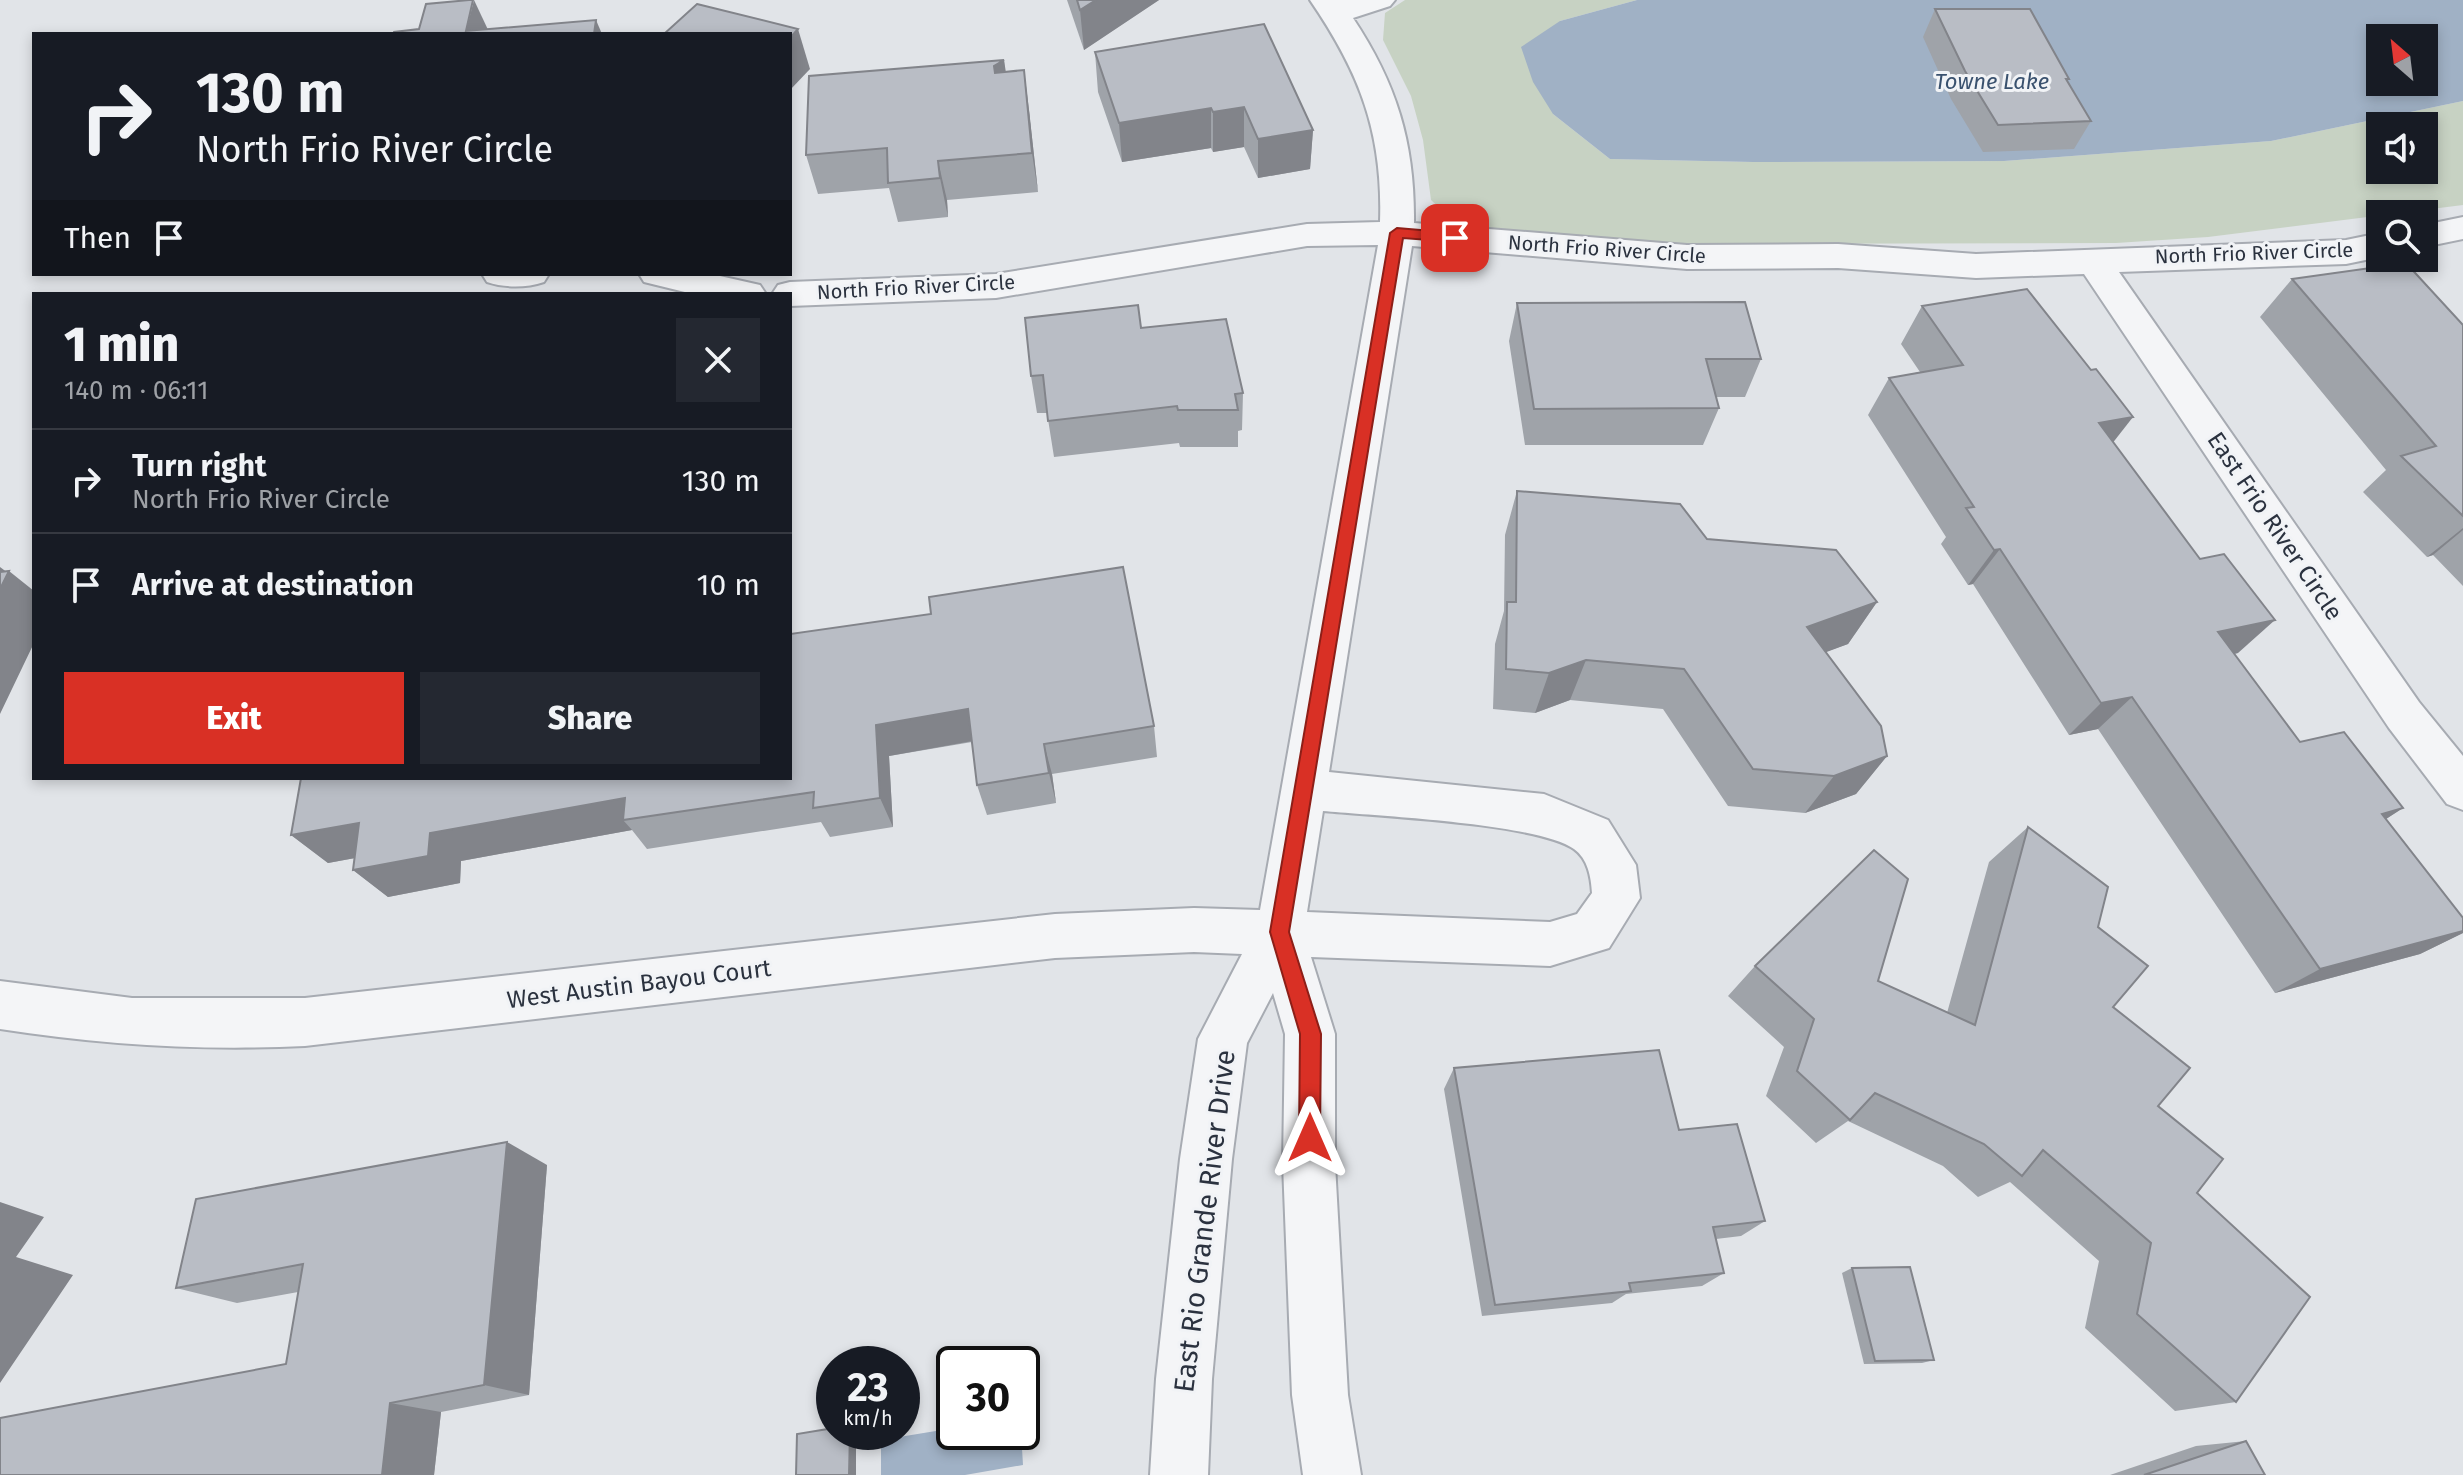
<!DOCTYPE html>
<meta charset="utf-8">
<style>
body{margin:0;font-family:"Fira Sans",sans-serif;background:#242831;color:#f1f3f6;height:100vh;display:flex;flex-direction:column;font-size:30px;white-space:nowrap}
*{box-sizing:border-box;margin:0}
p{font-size:26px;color:#9ea1a6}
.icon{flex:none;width:44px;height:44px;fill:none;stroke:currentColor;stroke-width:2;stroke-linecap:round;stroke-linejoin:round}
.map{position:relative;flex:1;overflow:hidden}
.sheet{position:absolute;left:32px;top:292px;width:760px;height:488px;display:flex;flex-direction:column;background:#171b24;border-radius:0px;box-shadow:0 4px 12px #0003}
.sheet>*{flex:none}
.guide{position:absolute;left:32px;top:32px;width:760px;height:244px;border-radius:0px;box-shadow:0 4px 12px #0003;background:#171b24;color:#f1f3f6;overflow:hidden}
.needle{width:52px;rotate:332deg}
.buttons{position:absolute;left:2366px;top:24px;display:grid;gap:16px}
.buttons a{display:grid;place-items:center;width:72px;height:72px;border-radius:0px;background:#171b24;box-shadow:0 4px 12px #0003;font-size:40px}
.speed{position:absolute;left:816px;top:1346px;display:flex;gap:16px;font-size:40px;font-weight:700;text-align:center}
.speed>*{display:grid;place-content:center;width:104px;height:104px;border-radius:50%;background:#171b24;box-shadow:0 4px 12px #0003;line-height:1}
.speed small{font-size:20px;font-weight:400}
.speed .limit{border:4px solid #111;border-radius:12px;background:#fff;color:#111}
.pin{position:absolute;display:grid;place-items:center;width:68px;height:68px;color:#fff;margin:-34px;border-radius:16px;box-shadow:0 4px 12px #0006}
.me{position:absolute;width:88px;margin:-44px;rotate:0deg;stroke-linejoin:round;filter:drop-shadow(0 0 6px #0008)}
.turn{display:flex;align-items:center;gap:28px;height:168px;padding:0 32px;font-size:36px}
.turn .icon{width:104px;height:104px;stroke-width:2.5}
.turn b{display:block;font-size:56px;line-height:68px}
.then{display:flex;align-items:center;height:76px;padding:0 32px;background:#0003;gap:16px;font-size:30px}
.round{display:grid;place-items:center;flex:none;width:84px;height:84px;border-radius:0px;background:#242831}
.overview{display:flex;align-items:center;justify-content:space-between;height:136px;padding:0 32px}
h1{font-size:48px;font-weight:800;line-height:60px}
.primary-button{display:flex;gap:16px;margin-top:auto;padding:16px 32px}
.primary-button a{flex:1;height:92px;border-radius:0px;background:#d93025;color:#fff;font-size:32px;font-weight:800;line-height:92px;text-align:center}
.primary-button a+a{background:#242831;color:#f1f3f6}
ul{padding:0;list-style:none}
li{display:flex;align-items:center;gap:24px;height:104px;padding:0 32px;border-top:2px solid #363941}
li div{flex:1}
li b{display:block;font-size:30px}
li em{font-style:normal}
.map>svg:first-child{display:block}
.green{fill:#c7d2c3;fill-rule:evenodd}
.water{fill:#a0b1c5;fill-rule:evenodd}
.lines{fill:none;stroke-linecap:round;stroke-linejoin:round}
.minor-casing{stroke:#a7abb2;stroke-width:4}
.minor{fill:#f4f5f7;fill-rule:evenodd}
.wall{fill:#9fa3a9}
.shaded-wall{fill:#82848a}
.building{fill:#b9bdc5;stroke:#82848a;stroke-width:2}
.route{fill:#d93025;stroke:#8d1f18;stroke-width:2}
.labels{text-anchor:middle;stroke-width:6;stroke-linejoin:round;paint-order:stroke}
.far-street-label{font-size:20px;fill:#2b323f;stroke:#f1f3f6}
.far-water-label{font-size:22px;font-style:italic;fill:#39516e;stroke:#f1f3f6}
.street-label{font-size:24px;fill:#2b323f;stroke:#f1f3f6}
.near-street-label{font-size:28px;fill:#2b323f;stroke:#f1f3f6}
</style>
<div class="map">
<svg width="2463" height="1475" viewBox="0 0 2463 1475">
<rect width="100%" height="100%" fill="#e1e4e8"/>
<path class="green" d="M 1405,0 L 1637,0 L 1560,21 L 1553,114 L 1610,159 L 1753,162 L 2004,161 L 2271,141 L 2463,101 L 2463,205 L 2208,237 L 2116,243 L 1687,244 L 1493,230 L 1456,223 L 1431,200 L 1423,140 L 1411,96 L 1383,40 L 1385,13 ZM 2380,126 L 2424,126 L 2424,170 L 2380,170 Z"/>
<g class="water">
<path d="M 1637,0 L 2463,0 L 2463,101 L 2271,141 L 2004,161 L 1753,162 L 1610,159 L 1553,114 L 1533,82 L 1521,47 L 1560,21 ZM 2380,38 L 2424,38 L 2424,82 L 2380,82 Z"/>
<polygon points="954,1428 954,1432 1021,1432 1023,1465 965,1475 881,1475 881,1440"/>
</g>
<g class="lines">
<g class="minor-casing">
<g id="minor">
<path d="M 1310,0 L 1395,0 L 1390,6 L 1353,18 C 1397,84 1415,144 1414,223 L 1687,245 L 1838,244 L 1976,254 L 2346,240 L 2380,233 L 2380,257 L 2346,264 L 2119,272 L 2419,702 L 2463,756 L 2463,810 L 2447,804 L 2389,728 L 2084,274 L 1976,278 L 1838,268 L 1687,269 L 1412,246 L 1329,772 L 1544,794 L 1608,820 L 1636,865 L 1640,898 L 1609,948 L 1550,966 L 1311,957 L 1335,1034 L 1335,1164 L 1348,1395 L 1361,1475 L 1303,1475 L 1292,1395 L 1283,1164 L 1285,1034 L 1273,993 L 1247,1043 L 1232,1159 L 1212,1379 L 1208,1475 L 1150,1475 L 1156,1379 L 1180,1159 L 1198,1039 L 1242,954 L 1194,952 L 1055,958 L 305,1046 C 202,1051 102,1045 0,1029 L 0,981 L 132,998 L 305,998 L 1055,914 L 1194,908 L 1260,910 L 1378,245 L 1307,246 L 996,298 L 790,306 L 790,294 L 772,294 L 778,285 L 790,282 L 996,274 L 1307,224 L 1380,222 C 1383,133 1360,73 1310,0 ZM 1323,811 C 1376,816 1536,823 1574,849 C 1588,859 1591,877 1592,893 L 1577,914 L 1550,922 L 1307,912 Z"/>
<polygon points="2463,217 2463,239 2424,247 2424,225"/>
<path d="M 482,274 L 549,274 L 544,282 C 526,288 505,288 487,282 Z"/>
<polygon points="639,274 711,274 760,285 766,294 693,294 644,282"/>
</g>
</g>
<use href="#minor" class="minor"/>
</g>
<g class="wall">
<polygon points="1067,0 1159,0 1084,50"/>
<polygon points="1935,9 2069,79 2067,82 2091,121 2074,149 1983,152 1951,99 1923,37"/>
<polygon points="1095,52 1313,130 1310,169 1258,178 1244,147 1213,152 1211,148 1122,162 1098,92"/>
<polygon points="1004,60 1005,72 1029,110 1038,192 947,200 948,217 898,222 889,188 818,194 806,155"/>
<polygon points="2292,279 2463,325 2463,586 2433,555 2427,557 2363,492 2386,470 2260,317"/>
<polygon points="1517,303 1761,359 1745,397 1716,397 1719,408 1703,445 1525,445 1509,341"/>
<polygon points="1922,306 2113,442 2238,653 2234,654 2300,742 2403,808 2386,819 2463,918 2463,933 2420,954 2275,993 2098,729 2069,735 1973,584 1968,585 1941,544 1946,537 1868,415 1889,378 1920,372 1901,344"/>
<polygon points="1141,328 1243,393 1242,430 1238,431 1238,447 1180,447 1179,443 1054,457 1047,413 1037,413 1031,376"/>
<polygon points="1517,491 1707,539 1877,602 1848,644 1825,652 1887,756 1856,794 1805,813 1728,806 1663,709 1570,700 1535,713 1493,709 1495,644 1504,611 1505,535"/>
<polygon points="790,634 1154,726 1157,757 1052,774 1056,803 987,815 977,785 972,742 889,756 893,827 830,837 821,822 647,849 632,830 461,861 460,883 388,897 353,870 355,858 328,863 291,835"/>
<polygon points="2028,827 2098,927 2113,1007 2197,1193 2236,1402 2175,1411 2085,1328 2099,1261 2010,1182 1978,1197 1943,1166 1848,1121 1816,1143 1766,1096 1784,1047 1728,996 1755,966 1878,981 1947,1013 1989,862"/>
<polygon points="1454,1068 1765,1221 1741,1236 1716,1239 1724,1273 1702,1286 1626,1294 1612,1303 1482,1316 1444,1089"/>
<polygon points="547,1165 529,1395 441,1412 434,1475 286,1364 298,1292 237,1303 176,1288"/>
<polygon points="1852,1268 1934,1360 1922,1363 1864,1364 1842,1273"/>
<polygon points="2246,1441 2265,1475 2110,1475 2196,1446"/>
</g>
<g class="shaded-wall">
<polygon points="474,0 490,34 466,31"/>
<polygon points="1096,0 1159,0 1084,50 1080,10"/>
<polygon points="596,20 602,34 594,34"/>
<polygon points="798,29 810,69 790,90 790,38"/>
<polygon points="1004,60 1010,99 995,73 994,66"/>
<polygon points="1024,70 1029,110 1038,192 1032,153"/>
<polygon points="1244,107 1244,147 1213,152 1213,112"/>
<polygon points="1211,108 1211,148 1122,162 1119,123"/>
<polygon points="1313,130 1310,169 1258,178 1258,139"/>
<polygon points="938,161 947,200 948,217 940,178"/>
<polygon points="2133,417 2104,454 2099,423"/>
<polygon points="2463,528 2463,530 2433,555 2427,557"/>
<polygon points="2000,549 1973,584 1968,585 1994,550"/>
<polygon points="0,567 8,573 9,571 34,591 34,643 0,714"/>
<polygon points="1877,602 1848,644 1781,669 1807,627"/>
<polygon points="2275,620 2238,653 2182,665 2218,632"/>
<polygon points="1586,660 1570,700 1535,713 1549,673"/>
<polygon points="2132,697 2098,729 2069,735 2101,703"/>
<polygon points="968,709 978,740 889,756 893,827 880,798 876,725"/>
<polygon points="1044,744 1052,774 1056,803 1049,773"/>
<polygon points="1887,756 1856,794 1805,813 1834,776"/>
<polygon points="625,798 623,820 632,830 461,861 460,883 388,897 353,870 430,833"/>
<polygon points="2403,808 2358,837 2382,814"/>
<polygon points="359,823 393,851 328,863 291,835"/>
<polygon points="2463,931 2463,933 2420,954 2275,993 2320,969"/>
<polygon points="507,1142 547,1165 529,1395 484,1385"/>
<polygon points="0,1202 44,1217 16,1257 73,1275 0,1383"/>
<polygon points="390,1403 441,1412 434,1475 382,1475"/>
<polygon points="850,1432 856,1432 856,1475 849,1475"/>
</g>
<g class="building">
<polygon points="469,0 473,0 466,31 596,20 594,34 393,34 394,32 419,29 426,4"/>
<polygon points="1077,0 1096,0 1080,10"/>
<polygon points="697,4 798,29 790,38 790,34 664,34"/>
<polygon points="1935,9 2030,9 2069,79 2066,79 2091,121 1998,125 1965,71"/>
<polygon points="1264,24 1313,130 1258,139 1244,107 1213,112 1211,108 1119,123 1095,52"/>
<polygon points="1004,60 994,66 995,73 1024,70 1032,153 938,161 940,178 888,183 887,148 806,155 809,76"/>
<polygon points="2406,263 2463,325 2463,516 2401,456 2436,446 2292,279"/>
<polygon points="2027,289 2091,370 2096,369 2133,417 2099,423 2200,559 2224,554 2275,620 2218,632 2300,742 2344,732 2403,808 2382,814 2463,918 2463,931 2320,969 2132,697 2101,703 2000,549 1994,550 1966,508 1974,507 1889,378 1963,365 1922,306"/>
<polygon points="1745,302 1761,359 1706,359 1719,408 1534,409 1517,303"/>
<polygon points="1138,305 1141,328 1226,319 1243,393 1235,394 1238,410 1178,410 1177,406 1048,421 1043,375 1031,376 1025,318"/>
<polygon points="1517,491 1680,504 1707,539 1836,550 1877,602 1807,627 1881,726 1887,756 1834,776 1753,769 1684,669 1586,660 1549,673 1506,669 1507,602 1516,602"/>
<polygon points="1123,567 1154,726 1044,744 1049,773 977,785 968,709 876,725 880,798 813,808 814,792 623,820 625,798 430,833 428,856 353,870 359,823 291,835 301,778 790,778 790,634 931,614 929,597"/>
<polygon points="9,571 0,589 0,572"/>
<polygon points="2028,827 2108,887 2098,927 2148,966 2113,1007 2190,1068 2158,1106 2223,1159 2197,1193 2310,1297 2236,1402 2137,1314 2151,1243 2043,1150 2022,1176 1984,1144 1875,1093 1850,1120 1797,1071 1814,1019 1755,966 1874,850 1908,879 1878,981 1975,1025"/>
<polygon points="1659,1050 1679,1130 1737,1124 1765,1221 1713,1227 1724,1273 1629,1283 1631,1291 1495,1305 1454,1068"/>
<polygon points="507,1142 484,1385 390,1403 382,1475 0,1475 0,1418 286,1364 303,1264 176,1288 196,1199"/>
<polygon points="1910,1267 1934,1360 1875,1361 1852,1268"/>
<polygon points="834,1428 834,1432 850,1432 849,1475 796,1475 797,1434"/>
<polygon points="2246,1441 2265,1475 2144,1475"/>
</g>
<polygon class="route" points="1397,228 1455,233 1462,238 1455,242 1403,238 1289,932 1321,1034 1320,1138 1317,1145 1310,1148 1302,1145 1299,1138 1300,1034 1270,932 1390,233"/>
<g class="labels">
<g class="far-street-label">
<text transform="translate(1607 249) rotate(4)" y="7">North Frio River Circle</text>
<text transform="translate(2254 253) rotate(-2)" y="7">North Frio River Circle</text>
<text transform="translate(916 287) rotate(-3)" y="7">North Frio River Circle</text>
</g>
<g class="far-water-label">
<text x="1992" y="89">Towne Lake</text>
</g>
<g class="street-label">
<text transform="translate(2275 526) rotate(56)" y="8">East Frio River Circle</text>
<text transform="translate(639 984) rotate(-7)" y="8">West Austin Bayou Court</text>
</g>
<g class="near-street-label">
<text transform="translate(1204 1221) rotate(-83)" y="10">East Rio Grande River Drive</text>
</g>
</g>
</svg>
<div class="buttons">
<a><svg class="needle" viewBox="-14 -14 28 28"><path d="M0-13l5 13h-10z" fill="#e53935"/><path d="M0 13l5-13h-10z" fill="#9ea1a6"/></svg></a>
<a><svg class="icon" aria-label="sound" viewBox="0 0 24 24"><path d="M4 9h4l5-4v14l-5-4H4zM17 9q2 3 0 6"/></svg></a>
<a><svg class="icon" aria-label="search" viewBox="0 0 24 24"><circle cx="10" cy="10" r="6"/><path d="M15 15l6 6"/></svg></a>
</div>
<div class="speed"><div>23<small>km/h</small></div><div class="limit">30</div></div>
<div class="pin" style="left:1455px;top:238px;background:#d93025"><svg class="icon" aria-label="arrive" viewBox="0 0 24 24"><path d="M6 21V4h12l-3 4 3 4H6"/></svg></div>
<svg class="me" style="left:1310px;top:1138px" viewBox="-20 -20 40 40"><path d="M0-17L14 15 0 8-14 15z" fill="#d93025" stroke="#fff" stroke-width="4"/></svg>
<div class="guide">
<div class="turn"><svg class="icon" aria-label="right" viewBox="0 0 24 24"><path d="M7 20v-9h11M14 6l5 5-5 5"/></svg><div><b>130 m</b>North Frio River Circle</div></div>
<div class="then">Then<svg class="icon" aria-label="arrive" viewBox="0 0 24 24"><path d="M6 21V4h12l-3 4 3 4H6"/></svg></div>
</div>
<section class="sheet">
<div class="overview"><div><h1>1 min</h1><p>140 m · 06:11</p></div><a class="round"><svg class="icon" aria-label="close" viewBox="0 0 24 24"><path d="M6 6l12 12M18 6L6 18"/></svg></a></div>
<ul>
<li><svg class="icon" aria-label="right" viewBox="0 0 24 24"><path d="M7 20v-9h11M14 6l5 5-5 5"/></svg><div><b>Turn right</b><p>North Frio River Circle</p></div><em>130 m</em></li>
<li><svg class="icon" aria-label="arrive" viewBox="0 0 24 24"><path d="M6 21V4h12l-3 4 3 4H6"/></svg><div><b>Arrive at destination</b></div><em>10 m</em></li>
</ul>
<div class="primary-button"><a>Exit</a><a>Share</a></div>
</section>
</div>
